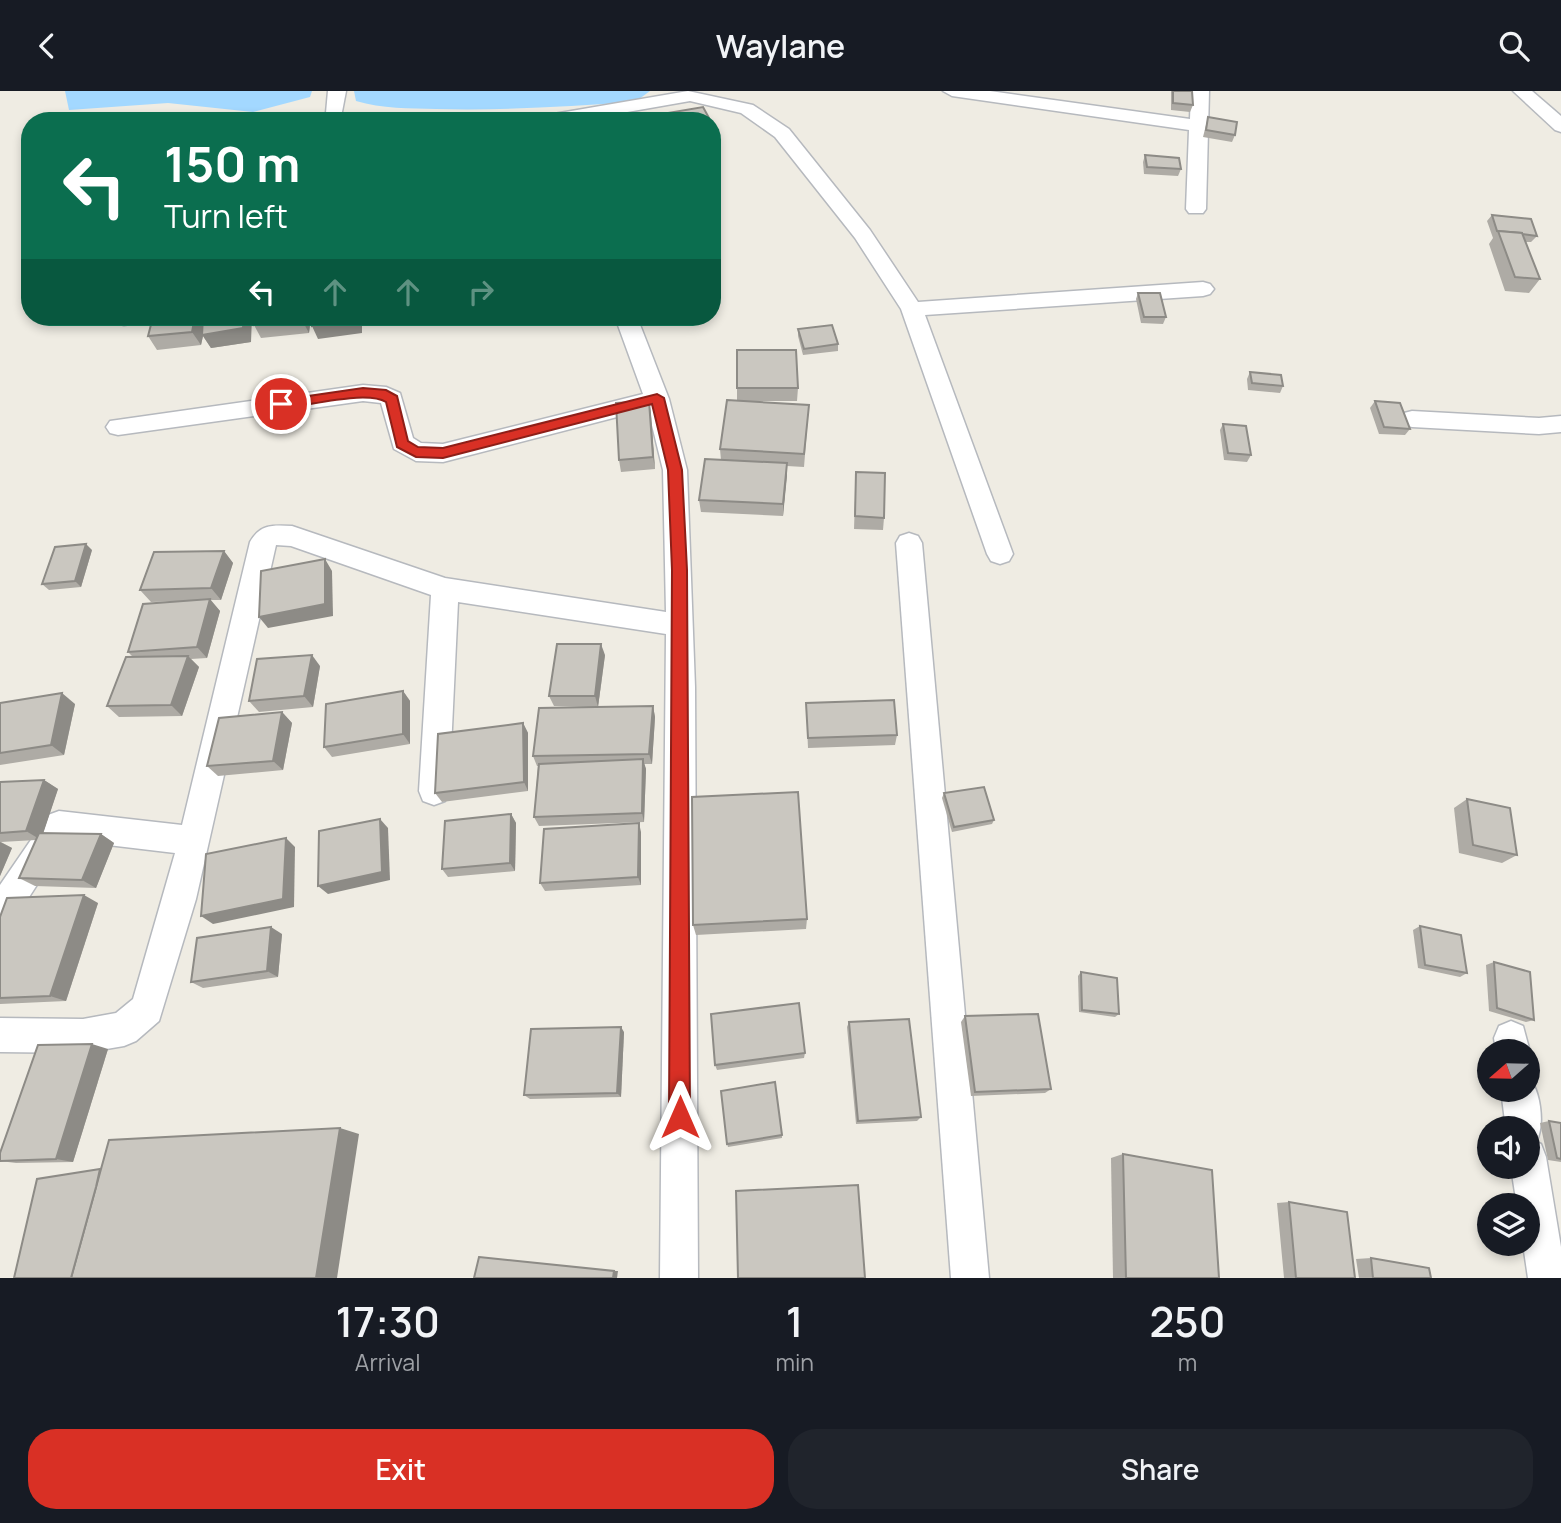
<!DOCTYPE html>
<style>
body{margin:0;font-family:Manrope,sans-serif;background:#20242c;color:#f1f3f6;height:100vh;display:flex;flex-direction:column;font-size:26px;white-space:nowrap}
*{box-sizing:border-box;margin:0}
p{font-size:23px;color:#9ea1a6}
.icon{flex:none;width:38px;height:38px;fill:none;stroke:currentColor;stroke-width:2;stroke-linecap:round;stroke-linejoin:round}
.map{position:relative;height:1187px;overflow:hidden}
.drawer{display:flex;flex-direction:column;background:#171b24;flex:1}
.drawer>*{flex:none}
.top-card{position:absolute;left:21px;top:21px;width:700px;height:214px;border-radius:28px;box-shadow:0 4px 10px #0003;background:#0b6e4f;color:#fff;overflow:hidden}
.needle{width:46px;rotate:250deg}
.controls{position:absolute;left:1477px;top:948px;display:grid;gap:14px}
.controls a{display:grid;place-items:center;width:63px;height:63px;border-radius:50%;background:#171b24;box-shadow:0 4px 10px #0003;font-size:35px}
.pin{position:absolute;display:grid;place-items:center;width:60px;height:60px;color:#fff;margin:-30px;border:4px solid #fff;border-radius:50%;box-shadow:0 2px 7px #0007}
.me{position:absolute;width:77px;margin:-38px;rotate:0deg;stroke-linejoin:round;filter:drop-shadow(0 0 5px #0008)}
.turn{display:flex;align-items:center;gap:24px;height:147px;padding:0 28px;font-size:32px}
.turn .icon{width:91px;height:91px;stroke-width:2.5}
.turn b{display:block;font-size:49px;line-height:60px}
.lanes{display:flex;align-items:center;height:66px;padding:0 28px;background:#0003;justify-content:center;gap:35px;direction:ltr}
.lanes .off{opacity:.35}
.eta{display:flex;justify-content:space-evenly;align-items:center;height:119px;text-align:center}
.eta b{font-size:42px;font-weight:600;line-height:49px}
.button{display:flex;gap:14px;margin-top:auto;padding:14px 28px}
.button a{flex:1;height:80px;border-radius:28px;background:#d93025;color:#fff;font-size:28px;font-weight:600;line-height:80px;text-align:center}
.button a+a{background:#20242c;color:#f1f3f6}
header{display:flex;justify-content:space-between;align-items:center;height:91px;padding:0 28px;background:#171b24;font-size:32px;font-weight:600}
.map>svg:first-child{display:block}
.water{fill:#a3d8ff}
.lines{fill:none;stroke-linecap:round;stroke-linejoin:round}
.minor-casing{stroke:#b6b9be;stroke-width:3}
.minor{fill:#fff;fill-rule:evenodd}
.wall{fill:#aeaba5}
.shaded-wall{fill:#8d8b86}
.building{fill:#cac7c0;stroke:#8d8b86;stroke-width:2}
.route{fill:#d93025;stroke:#8d1f18;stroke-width:2}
</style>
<header><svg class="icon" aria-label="back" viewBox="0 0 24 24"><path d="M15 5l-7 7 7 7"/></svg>Waylane<svg class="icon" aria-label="search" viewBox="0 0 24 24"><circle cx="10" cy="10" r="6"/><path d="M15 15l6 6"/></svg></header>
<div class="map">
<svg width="1561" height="1187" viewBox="0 0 1561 1187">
<rect width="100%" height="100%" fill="#efece3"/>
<g class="water">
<polygon points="65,0 312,0 310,6 253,21 168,12 69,19"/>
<path d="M 354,0 L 650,0 L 635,11 C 568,15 503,20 436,18 C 410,17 382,18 356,10 Z"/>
</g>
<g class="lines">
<g class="minor-casing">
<g id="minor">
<polygon points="328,0 346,0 341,26 329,26 326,22"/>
<polygon points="688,0 753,14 789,38 870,139 918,211 1203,191 1210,193 1214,198 1210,203 1203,205 925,224 1013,463 1009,470 1000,473 991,470 987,463 901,218 855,147 775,46 741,22 690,10 576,30 533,30 542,25"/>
<polygon points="943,0 990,0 1190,28 1191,0 1209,0 1206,118 1203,122 1189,122 1186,118 1189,39 952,5"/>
<polygon points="1513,0 1532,0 1561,25 1561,41 1555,39"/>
<polygon points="114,226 148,226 145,231 124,234 116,232"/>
<path d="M 615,226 L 637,226 L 669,308 L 687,379 L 695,596 L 698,1187 L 660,1187 L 666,543 L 458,511 L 449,700 L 445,710 L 434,714 L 423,710 L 419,700 L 431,504 L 291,455 L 276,454 L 196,808 L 159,930 L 136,950 L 124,955 L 83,962 L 0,961 L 0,927 L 83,928 L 116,922 L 133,908 L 175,762 L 66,749 L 11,834 L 0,839 L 0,794 L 48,724 L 59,720 L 182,734 L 250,451 C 260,433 273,434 292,435 L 445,487 L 666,521 L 663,379 L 648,318 L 443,371 L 416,370 L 394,358 L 381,312 L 363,310 L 118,344 L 110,342 L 106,336 L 110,330 L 363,294 L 386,296 L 400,302 L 413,347 L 421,352 L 443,353 L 643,303 Z"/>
<polygon points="1412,320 1539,327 1561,325 1561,341 1539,343 1412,336 1404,334 1400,328 1404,322"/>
<polygon points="909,442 918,445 922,452 989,1187 951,1187 896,452 900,445"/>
<polygon points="1511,930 1523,935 1530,961 1528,967 1528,961 1496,961 1494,947 1499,935"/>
<path d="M 1528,986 C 1541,999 1545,1035 1536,1051 L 1541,1053 L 1546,1066 L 1561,1156 L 1561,1187 L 1528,1187 L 1523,1153 L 1528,1153 L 1528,1115 L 1517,1115 L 1511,1076 L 1528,1076 L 1528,1038 L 1506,1038 L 1501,999 L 1528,999 Z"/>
</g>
</g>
<use href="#minor" class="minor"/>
</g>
<g class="wall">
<polygon points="1171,0 1192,0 1193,14 1190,21 1171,19"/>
<polygon points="1208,26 1235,44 1232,51 1203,46"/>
<polygon points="1145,64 1181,78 1178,85 1144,83 1143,71"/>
<polygon points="1492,124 1537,145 1531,151 1525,151 1540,188 1529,202 1505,200 1489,153 1493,147 1487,130"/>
<polygon points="1138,202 1166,226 1163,233 1141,232 1136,208"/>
<polygon points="153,226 251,251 211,257 203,245 201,254 157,259 148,245"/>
<polygon points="311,226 309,242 261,247 254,234"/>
<polygon points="798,238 838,253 838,260 803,264 798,245"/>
<polygon points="1250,281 1283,295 1280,302 1248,299 1247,288"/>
<polygon points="737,297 798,297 797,310 746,310 809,314 804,376 787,375 783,425 701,421 699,409 721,369 720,358 737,310"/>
<polygon points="649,310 655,378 621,381 619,369"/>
<polygon points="1375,310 1410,338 1405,344 1379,343 1370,317"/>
<polygon points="1223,333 1251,364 1247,371 1224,369 1220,339"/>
<polygon points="856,381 884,427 883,439 854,438"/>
<polygon points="92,459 81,496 49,499 42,493"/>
<polygon points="224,460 233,472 221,509 210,509 220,520 207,567 191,568 199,576 182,625 119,626 107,615 133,566 128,561 183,510 151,511 140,499"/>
<polygon points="605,564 598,616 554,615 549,605"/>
<polygon points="320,575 313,616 259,621 249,610"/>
<polygon points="403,600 410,610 410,653 332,666 324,656"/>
<polygon points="0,612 75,613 64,664 0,674"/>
<polygon points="806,612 897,644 895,654 808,657"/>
<polygon points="653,615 655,626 652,673 644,673 646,678 644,731 539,735 534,726 538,675 537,675 533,665"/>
<polygon points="282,621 292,632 283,679 218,685 207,675"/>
<polygon points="523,632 528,642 528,700 442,711 435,702"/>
<polygon points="44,689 58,698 43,742 101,743 114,752 96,797 35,795 19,787 36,749 1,751 12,757 0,785 0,691"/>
<polygon points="944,702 994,729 992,733 952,741 942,707"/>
<polygon points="1467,708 1517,764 1502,772 1459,762 1454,717"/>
<polygon points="511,723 516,732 515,780 448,786 442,778"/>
<polygon points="641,741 641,794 545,800 540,792"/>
<polygon points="98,812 66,910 0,913 0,826"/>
<polygon points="807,828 806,838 696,844 693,834"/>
<polygon points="1420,835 1467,882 1460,886 1418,877 1413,839"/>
<polygon points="282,843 278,886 203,897 191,891"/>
<polygon points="1494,871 1534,929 1526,931 1489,920 1486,874"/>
<polygon points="1081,881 1119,923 1115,926 1079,921 1078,885"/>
<polygon points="965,925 1051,998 1045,1002 971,1005 961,931"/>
<polygon points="849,931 921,1026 917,1030 856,1033 847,936"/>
<polygon points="624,941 621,1006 530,1008 524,1004"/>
<polygon points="108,958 73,1071 16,1072 0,1070"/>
<polygon points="805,962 804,967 717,979 715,974"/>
<polygon points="1549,1030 1561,1032 1561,1071 1548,1069 1540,1032"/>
<polygon points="782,1044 782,1047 728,1056 727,1053"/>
<polygon points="1123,1063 1219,1187 1113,1187 1111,1067"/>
<polygon points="1289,1111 1355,1187 1284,1187 1277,1112"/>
<polygon points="1371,1167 1431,1187 1359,1187 1356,1168"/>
</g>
<g class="shaded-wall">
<polygon points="712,159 714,159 715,173 712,173"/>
<polygon points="195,226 252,226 251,251 211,257 203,245 201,254 192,241"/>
<polygon points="302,226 311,226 309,242 302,229"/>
<polygon points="356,226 362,226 362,242 318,248 312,235"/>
<polygon points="649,310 651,323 655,378 653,366"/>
<polygon points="787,372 787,385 783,425 783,413"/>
<polygon points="86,453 92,459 81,496 75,490"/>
<polygon points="224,460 233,472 221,509 211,497"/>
<polygon points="325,468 332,480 333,525 268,537 259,526"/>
<polygon points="210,508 220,520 207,567 197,556"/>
<polygon points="601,553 605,564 598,616 595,605"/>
<polygon points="312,564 320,575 313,616 304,605"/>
<polygon points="188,565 199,576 182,625 171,614"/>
<polygon points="403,600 410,610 410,653 403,643"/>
<polygon points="62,602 75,613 64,664 51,654"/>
<polygon points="653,615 655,626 652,673 649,663"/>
<polygon points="282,621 292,632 283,679 273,670"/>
<polygon points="523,632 528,642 528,700 524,691"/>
<polygon points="643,668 646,678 644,731 642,722"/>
<polygon points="44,689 58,698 41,749 26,740"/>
<polygon points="511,723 516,732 515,780 510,772"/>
<polygon points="380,728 388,737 390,789 328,803 318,795"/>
<polygon points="639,732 641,741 641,794 638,786"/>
<polygon points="101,743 114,752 96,797 82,789"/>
<polygon points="286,747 295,756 294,816 213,833 201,825"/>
<polygon points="0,751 12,757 0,785"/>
<polygon points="84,804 98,812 66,910 50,905"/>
<polygon points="271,836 282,843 278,886 267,880"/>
<polygon points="621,936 624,941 621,1006 617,1002"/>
<polygon points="92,953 108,958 73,1071 56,1068"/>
<polygon points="340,1037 359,1043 337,1187 316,1187"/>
<polygon points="614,1180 618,1180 617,1187 613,1187"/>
</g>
<g class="building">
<polygon points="1173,0 1192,0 1193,14 1173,12"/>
<polygon points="703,16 709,27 693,30 665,30 662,23"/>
<polygon points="1208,26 1237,31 1235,44 1206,39"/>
<polygon points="1145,64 1179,67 1181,78 1147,76"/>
<polygon points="1492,124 1531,128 1537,145 1522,143 1522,142 1497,140"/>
<polygon points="1498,140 1522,142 1540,188 1515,186"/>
<polygon points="1138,202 1160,202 1166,226 1144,226"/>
<polygon points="153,226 195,226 192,241 148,245"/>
<polygon points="203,226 244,226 243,237 202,244"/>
<polygon points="255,226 302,226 302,229 254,234"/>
<polygon points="312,226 356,226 356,228 312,235"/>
<polygon points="832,234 838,253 804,258 798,238"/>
<polygon points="737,259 796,259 798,297 737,297"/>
<polygon points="1250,281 1281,284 1283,295 1252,292"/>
<polygon points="727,309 809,314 804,363 720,358"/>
<polygon points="649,310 653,366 619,369 616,312"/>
<polygon points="1375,310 1400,312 1410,338 1384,336"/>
<polygon points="1223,333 1246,335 1251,364 1228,362"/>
<polygon points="705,368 787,372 783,413 699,409"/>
<polygon points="856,381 885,382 884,427 855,425"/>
<polygon points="86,453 75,490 42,493 55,456"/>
<polygon points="224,460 211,497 140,499 154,461"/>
<polygon points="325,468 325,513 259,526 261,480"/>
<polygon points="210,508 197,556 128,561 143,513"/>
<polygon points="557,553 601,553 595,605 549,605"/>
<polygon points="312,564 304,605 249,610 257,568"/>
<polygon points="188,565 171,614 107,615 126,566"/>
<polygon points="403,600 403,643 324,656 326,613"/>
<polygon points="62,602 51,654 0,662 0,612"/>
<polygon points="894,609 897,644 808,647 806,612"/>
<polygon points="653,615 649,663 533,665 539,617"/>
<polygon points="282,621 273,670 207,675 219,627"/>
<polygon points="523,632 524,691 435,702 438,643"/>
<polygon points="643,668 642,722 534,726 539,673"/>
<polygon points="44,689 26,740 0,742 0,691"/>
<polygon points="984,696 994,729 954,736 944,702"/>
<polygon points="798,701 807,828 693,834 692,706"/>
<polygon points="1467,708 1510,717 1517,764 1473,754"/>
<polygon points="511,723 510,772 442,778 445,730"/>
<polygon points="380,728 382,781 318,795 319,740"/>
<polygon points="639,732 638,786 540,792 544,738"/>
<polygon points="39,742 101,743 82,789 19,787"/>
<polygon points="286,747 283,808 201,825 206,763"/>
<polygon points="84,804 50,905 0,907 0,826 7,807"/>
<polygon points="1420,835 1461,844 1467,882 1425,874"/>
<polygon points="271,836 267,880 191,891 197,847"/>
<polygon points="1494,871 1530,881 1534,929 1497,917"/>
<polygon points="1081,881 1117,887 1119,923 1082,919"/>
<polygon points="799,912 805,962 715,974 711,923"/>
<polygon points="1038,923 1051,998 975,1001 965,925"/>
<polygon points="909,928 921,1026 858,1030 849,931"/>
<polygon points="621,936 617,1002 524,1004 531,938"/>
<polygon points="92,953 56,1068 0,1070 0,1062 38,954"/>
<polygon points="775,991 782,1044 727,1053 721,1000"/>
<polygon points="1549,1030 1561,1032 1561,1068 1557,1067"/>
<polygon points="340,1037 316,1187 71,1187 109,1049"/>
<polygon points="1123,1063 1212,1079 1219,1187 1126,1187"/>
<polygon points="100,1078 96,1096 71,1187 14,1187 37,1088"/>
<polygon points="858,1094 865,1187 738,1187 736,1100"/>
<polygon points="1289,1111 1347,1121 1355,1187 1296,1187"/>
<polygon points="479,1166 614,1180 613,1187 474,1187"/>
<polygon points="1371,1167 1429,1177 1431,1187 1373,1187"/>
</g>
<path class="route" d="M 363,297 L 386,299 L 397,305 L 408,350 L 418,356 L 443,357 L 657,303 L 664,307 L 682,379 L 687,479 L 690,1026 L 687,1033 L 680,1036 L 672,1033 L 669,1026 L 672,479 L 668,379 L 652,313 L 443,367 L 416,366 L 397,356 L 386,311 C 366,299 306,315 281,318 L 275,313 L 281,309 Z"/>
</svg>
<div class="controls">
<a><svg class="needle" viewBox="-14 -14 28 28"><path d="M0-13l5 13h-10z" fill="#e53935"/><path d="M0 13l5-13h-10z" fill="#9ea1a6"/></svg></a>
<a><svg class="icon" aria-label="sound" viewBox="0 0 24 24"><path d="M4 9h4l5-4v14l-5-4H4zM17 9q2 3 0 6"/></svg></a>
<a><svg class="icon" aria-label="layers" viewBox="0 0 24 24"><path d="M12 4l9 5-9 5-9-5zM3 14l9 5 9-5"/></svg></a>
</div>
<div class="pin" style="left:281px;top:313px;background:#d93025"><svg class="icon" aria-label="arrive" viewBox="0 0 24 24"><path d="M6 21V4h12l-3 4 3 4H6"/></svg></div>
<svg class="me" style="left:680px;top:1026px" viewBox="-20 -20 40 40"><path d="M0-17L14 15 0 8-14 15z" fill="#d93025" stroke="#fff" stroke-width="4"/></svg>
<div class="top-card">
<div class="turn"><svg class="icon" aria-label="left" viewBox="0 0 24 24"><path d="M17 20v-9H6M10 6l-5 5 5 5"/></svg><div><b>150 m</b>Turn left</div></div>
<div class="lanes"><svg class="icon" aria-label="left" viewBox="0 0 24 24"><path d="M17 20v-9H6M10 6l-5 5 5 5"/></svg><svg class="icon off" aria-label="ahead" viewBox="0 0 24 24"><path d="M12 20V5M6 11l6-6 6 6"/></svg><svg class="icon off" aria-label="ahead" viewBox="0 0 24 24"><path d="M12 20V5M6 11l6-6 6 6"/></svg><svg class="icon off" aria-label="right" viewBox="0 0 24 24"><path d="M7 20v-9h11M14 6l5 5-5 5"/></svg></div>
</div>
</div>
<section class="drawer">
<div class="eta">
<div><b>17:30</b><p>Arrival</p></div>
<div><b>1</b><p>min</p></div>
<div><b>250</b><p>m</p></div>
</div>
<div class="button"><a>Exit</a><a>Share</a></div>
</section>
